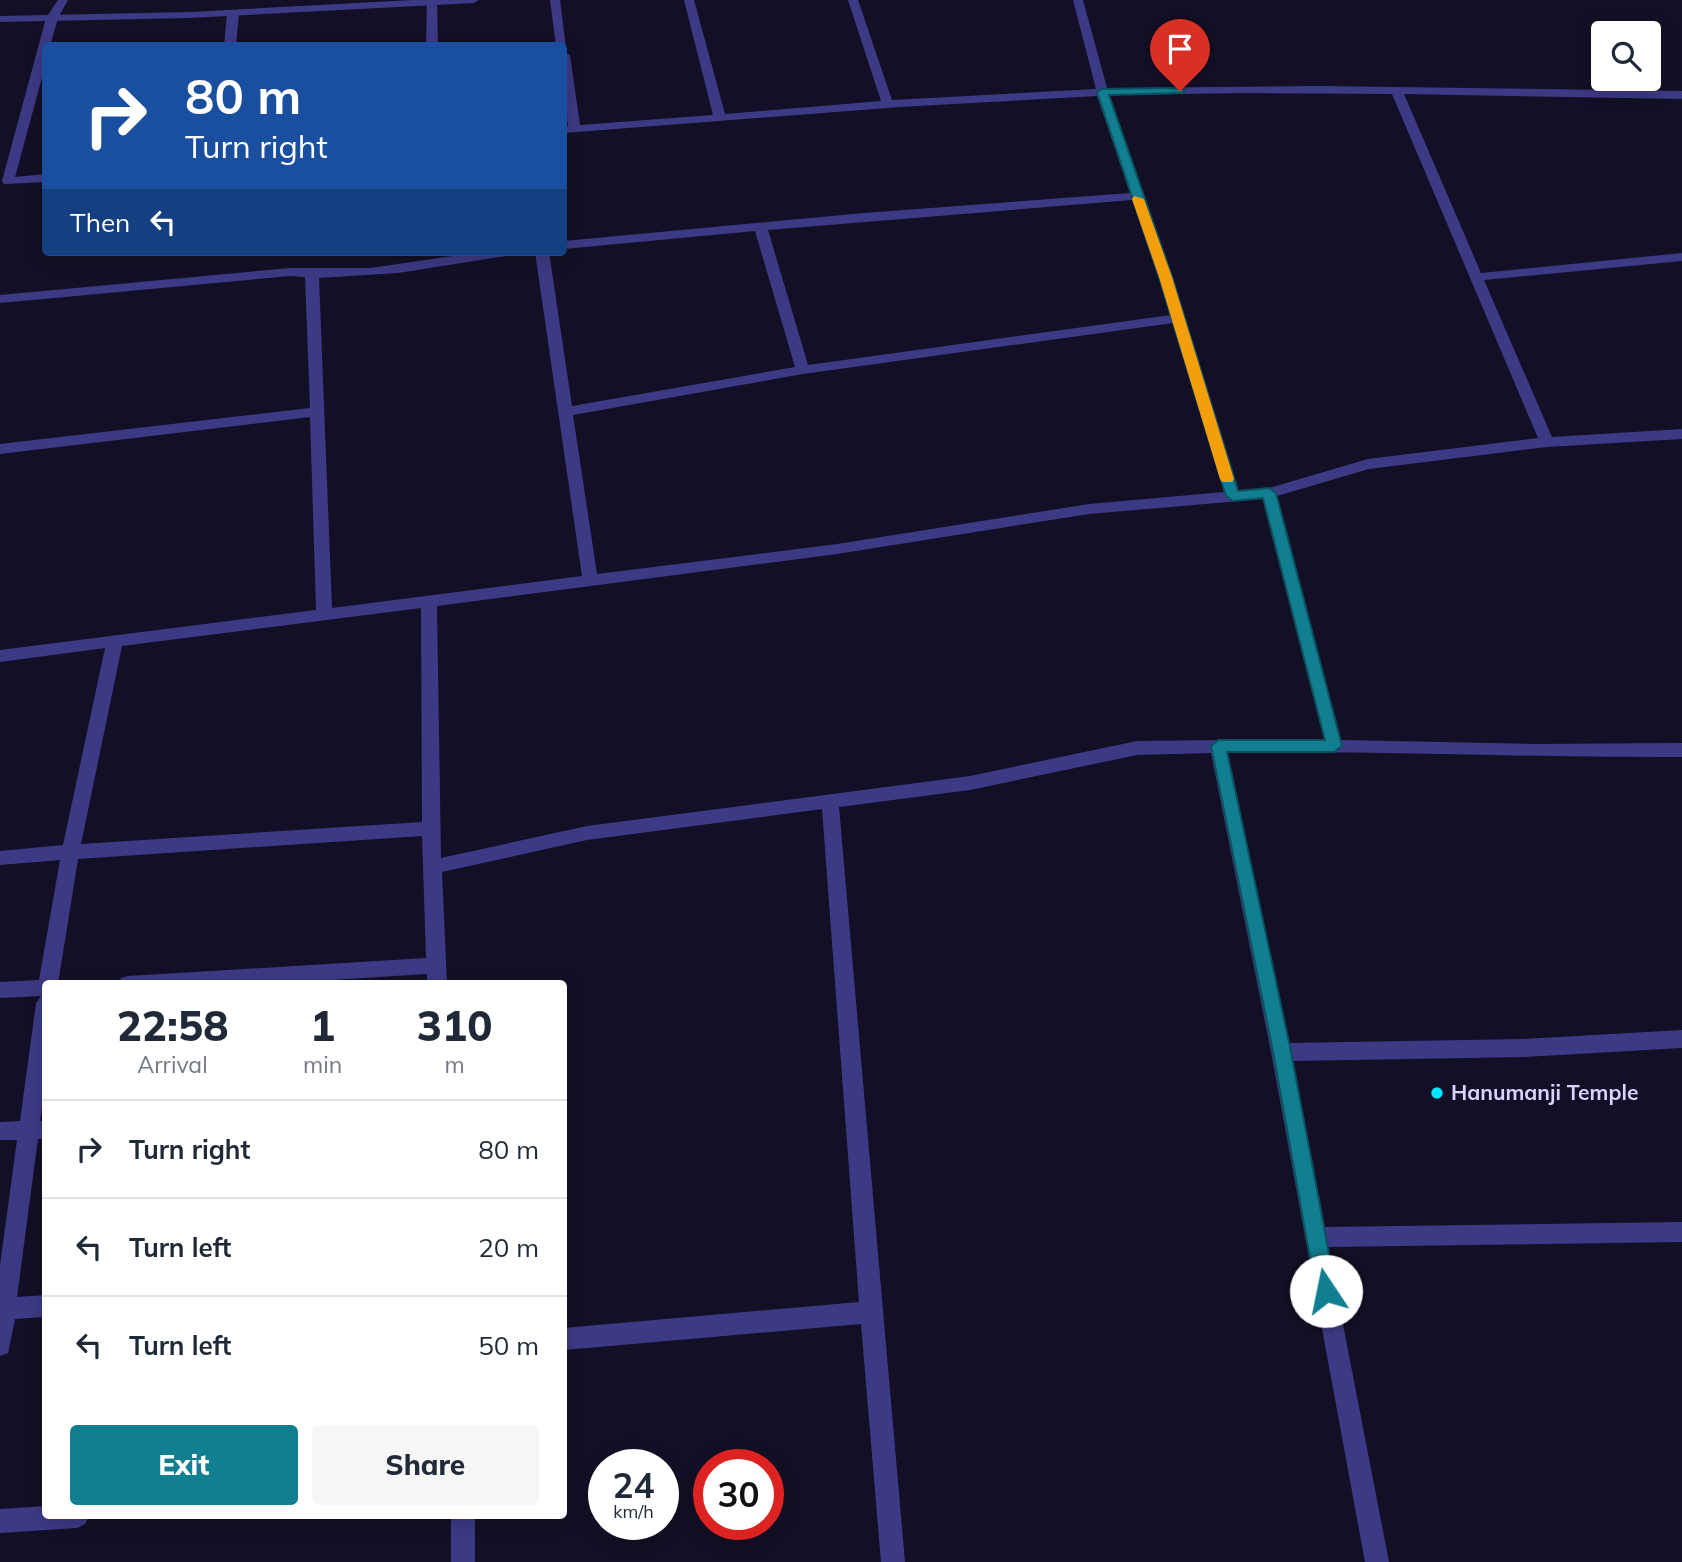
<!DOCTYPE html>
<style>
body{margin:0;font-family:Mulish,sans-serif;background:#f6f6f7;color:#1f2937;height:100vh;display:flex;flex-direction:column;font-size:26px;white-space:nowrap}
*{box-sizing:border-box;margin:0}
p{font-size:23px;color:#747a83}
.icon{flex:none;width:38px;height:38px;fill:none;stroke:currentColor;stroke-width:2;stroke-linecap:round;stroke-linejoin:round}
.map{position:relative;flex:1;overflow:hidden}
.panel{position:absolute;left:42px;top:980px;width:525px;height:539px;display:flex;flex-direction:column;background:#fff;border-radius:7px;box-shadow:0 4px 18px #0003}
.panel>*{flex:none}
.guide{position:absolute;left:42px;top:42px;width:525px;height:214px;border-radius:7px;box-shadow:0 4px 18px #0003;background:#1a4fa0;color:#fff;overflow:hidden}
.controls{position:absolute;left:1591px;top:21px;display:grid;gap:14px}
.controls a{display:grid;place-items:center;width:70px;height:70px;border-radius:7px;background:#fff;box-shadow:0 4px 18px #0003;font-size:35px}
.speed{position:absolute;left:588px;top:1449px;display:flex;gap:14px;font-size:35px;font-weight:700;text-align:center}
.speed>*{display:grid;place-content:center;width:91px;height:91px;border-radius:50%;background:#fff;box-shadow:0 4px 18px #0003;line-height:1}
.speed small{font-size:18px;font-weight:400}
.speed .limit{border:10px solid #d22;background:#fff;color:#111}
.pin{position:absolute;display:grid;place-items:center;width:60px;height:60px;color:#fff;margin:-72px -30px;border-radius:50% 50% 50% 0;rotate:-45deg;box-shadow:0 0 7px #0007}
.pin .icon{rotate:45deg}
.me{position:absolute;width:77px;margin:-38px;rotate:349deg;stroke-linejoin:round;filter:drop-shadow(0 0 5px #0008)}
.turn{display:flex;align-items:center;gap:24px;height:147px;padding:0 28px;font-size:32px}
.turn .icon{width:91px;height:91px;stroke-width:2.5}
.turn b{display:block;font-size:49px;line-height:60px}
.then{display:flex;align-items:center;height:66px;padding:0 28px;background:#0003;gap:14px;font-size:26px}
.eta{display:flex;justify-content:space-evenly;align-items:center;height:119px;text-align:center}
.eta b{font-size:42px;font-weight:800;line-height:49px}
.button{display:flex;gap:14px;margin-top:auto;padding:14px 28px}
.button a{flex:1;height:80px;border-radius:7px;background:#117e91;color:#fff;font-size:28px;font-weight:800;line-height:80px;text-align:center}
.button a+a{background:#f6f6f7;color:#1f2937}
ul{padding:0;list-style:none}
li{display:flex;align-items:center;gap:21px;height:98px;padding:0 28px;border-top:2px solid #e0e1e3}
li div{flex:1}
li b{display:block;font-size:26px}
li em{font-style:normal}
.map>svg:first-child{display:block}
.lines{fill:none;stroke-linecap:round;stroke-linejoin:round}
.minor{fill:#3d3a85;fill-rule:evenodd}
.tertiary{fill:#3d3a85;fill-rule:evenodd}
.route{fill:#117e91;stroke:#0b525e;stroke-width:2}
.slow{fill:#f59e0b}
.poi-dot{fill:#00e5ff;stroke:#130f26;stroke-width:2.5}
.labels{text-anchor:middle;stroke-width:7;stroke-linejoin:round;paint-order:stroke}
.poi-label{font-size:21px;font-weight:bold;fill:#d9d4ff;stroke:#130f26;text-anchor:start}
</style>
<div class="map">
<svg width="1682" height="1562" viewBox="0 0 1682 1562">
<rect width="100%" height="100%" fill="#130f26"/>
<g class="lines">
<g class="minor">
<polygon points="58,0 68,0 58,18 50,46 46,46 46,63 15,177 46,174 46,182 4,184 2,181 46,18"/>
<polygon points="427,0 437,0 438,46 426,46"/>
<polygon points="550,0 560,0 566,48 556,46"/>
<path d="M 684,0 L 694,0 L 725,114 L 881,101 L 848,0 L 858,0 L 892,100 L 1096,89 L 1073,0 L 1083,0 L 1107,88 L 1319,86 L 1682,91 L 1682,99 L 1404,94 L 1481,273 L 1682,253 L 1682,261 L 1484,280 L 1552,437 L 1682,429 L 1682,439 L 1547,447 L 1369,469 L 1277,496 L 1341,740 L 1534,744 L 1682,743 L 1682,757 C 1531,758 1379,750 1228,753 L 1289,1043 L 1524,1039 L 1682,1030 L 1682,1048 L 1524,1057 L 1293,1061 L 1325,1227 L 1682,1222 L 1682,1242 L 1328,1247 L 1389,1562 L 1365,1562 L 1271,1052 L 1211,753 L 1137,755 L 970,790 L 839,807 L 905,1562 L 881,1562 L 861,1324 L 564,1350 L 564,1328 L 859,1302 L 822,809 L 587,840 L 442,872 L 447,984 L 427,984 L 427,974 L 268,984 L 119,984 L 121,978 L 128,976 L 426,958 L 422,836 L 78,859 L 58,984 L 46,984 L 46,1081 L 40,1121 L 46,1121 L 46,1139 L 38,1139 L 17,1297 L 46,1295 L 46,1317 L 15,1319 L 8,1353 L 0,1356 L 0,1265 L 17,1140 L 0,1140 L 0,1122 L 20,1121 L 36,1003 L 41,996 L 0,998 L 0,982 L 39,980 L 60,860 L 0,865 L 0,851 L 63,845 L 105,648 L 0,662 L 0,650 L 316,610 L 310,417 L 0,454 L 0,444 L 310,408 L 305,277 L 290,276 L 0,303 L 0,295 L 290,268 L 370,268 L 480,252 L 513,252 L 506,256 L 398,273 L 319,278 L 332,608 L 582,576 L 535,252 L 549,252 L 572,406 L 795,367 L 755,231 L 564,249 L 564,241 L 864,213 L 1130,193 L 1097,96 L 900,107 L 564,133 L 564,127 L 568,126 L 564,91 L 564,52 L 570,55 L 580,125 L 713,115 ZM 1247,93 L 1392,94 L 1538,438 L 1368,459 L 1269,488 L 1239,491 L 1173,277 L 1109,95 ZM 1132,200 L 1171,315 L 808,365 L 768,230 ZM 1173,323 L 1224,492 L 1089,504 L 837,544 L 597,574 L 573,415 L 803,374 ZM 1263,499 L 1324,739 L 1137,741 L 970,776 L 587,826 L 441,858 L 437,606 L 837,554 L 1089,514 ZM 421,608 L 422,822 L 81,844 L 122,646 Z"/>
<polygon points="233,10 239,13 236,46 224,46 227,13"/>
<polygon points="46,1506 46,1516 89,1516 85,1524 77,1528 0,1533 0,1509"/>
<rect x="451" y="1516" width="24" height="46"/>
</g>
<polygon class="tertiary" points="412,0 479,0 474,3 189,18 0,22 0,16 189,12"/>
</g>
<polygon class="route" points="1180,88 1184,89 1184,93 1109,95 1172,277 1238,491 1269,488 1276,493 1342,746 1334,752 1227,752 1291,1052 1336,1291 1333,1298 1326,1301 1319,1298 1316,1291 1273,1052 1211,746 1218,740 1325,740 1263,498 1233,501 1226,496 1159,277 1097,92 1102,89"/>
<polygon class="slow" points="1134,196 1144,199 1172,277 1234,479 1232,482 1222,482 1220,479 1159,277 1132,199"/>
<circle class="poi-dot" cx="1437" cy="1093" r="7"/>
<g class="labels">
<g class="poi-label">
<text x="1451" y="1100">Hanumanji Temple</text>
</g>
</g>
</svg>
<div class="controls">
<a><svg class="icon" aria-label="search" viewBox="0 0 24 24"><circle cx="10" cy="10" r="6"/><path d="M15 15l6 6"/></svg></a>
</div>
<div class="speed"><div>24<small>km/h</small></div><div class="limit">30</div></div>
<div class="pin" style="left:1180px;top:91px;background:#d93025"><svg class="icon" aria-label="arrive" viewBox="0 0 24 24"><path d="M6 21V4h12l-3 4 3 4H6"/></svg></div>
<svg class="me" style="left:1326px;top:1291px" viewBox="-20 -20 40 40"><circle r="19" fill="#fff"/><path d="M0-13L10 11 0 6-10 11z" fill="#117e91"/></svg>
<div class="guide">
<div class="turn"><svg class="icon" aria-label="right" viewBox="0 0 24 24"><path d="M7 20v-9h11M14 6l5 5-5 5"/></svg><div><b>80 m</b>Turn right</div></div>
<div class="then">Then<svg class="icon" aria-label="left" viewBox="0 0 24 24"><path d="M17 20v-9H6M10 6l-5 5 5 5"/></svg></div>
</div>
<section class="panel">
<div class="eta">
<div><b>22:58</b><p>Arrival</p></div>
<div><b>1</b><p>min</p></div>
<div><b>310</b><p>m</p></div>
</div>
<ul>
<li><svg class="icon" aria-label="right" viewBox="0 0 24 24"><path d="M7 20v-9h11M14 6l5 5-5 5"/></svg><div><b>Turn right</b></div><em>80 m</em></li>
<li><svg class="icon" aria-label="left" viewBox="0 0 24 24"><path d="M17 20v-9H6M10 6l-5 5 5 5"/></svg><div><b>Turn left</b></div><em>20 m</em></li>
<li><svg class="icon" aria-label="left" viewBox="0 0 24 24"><path d="M17 20v-9H6M10 6l-5 5 5 5"/></svg><div><b>Turn left</b></div><em>50 m</em></li>
</ul>
<div class="button"><a>Exit</a><a>Share</a></div>
</section>
</div>
